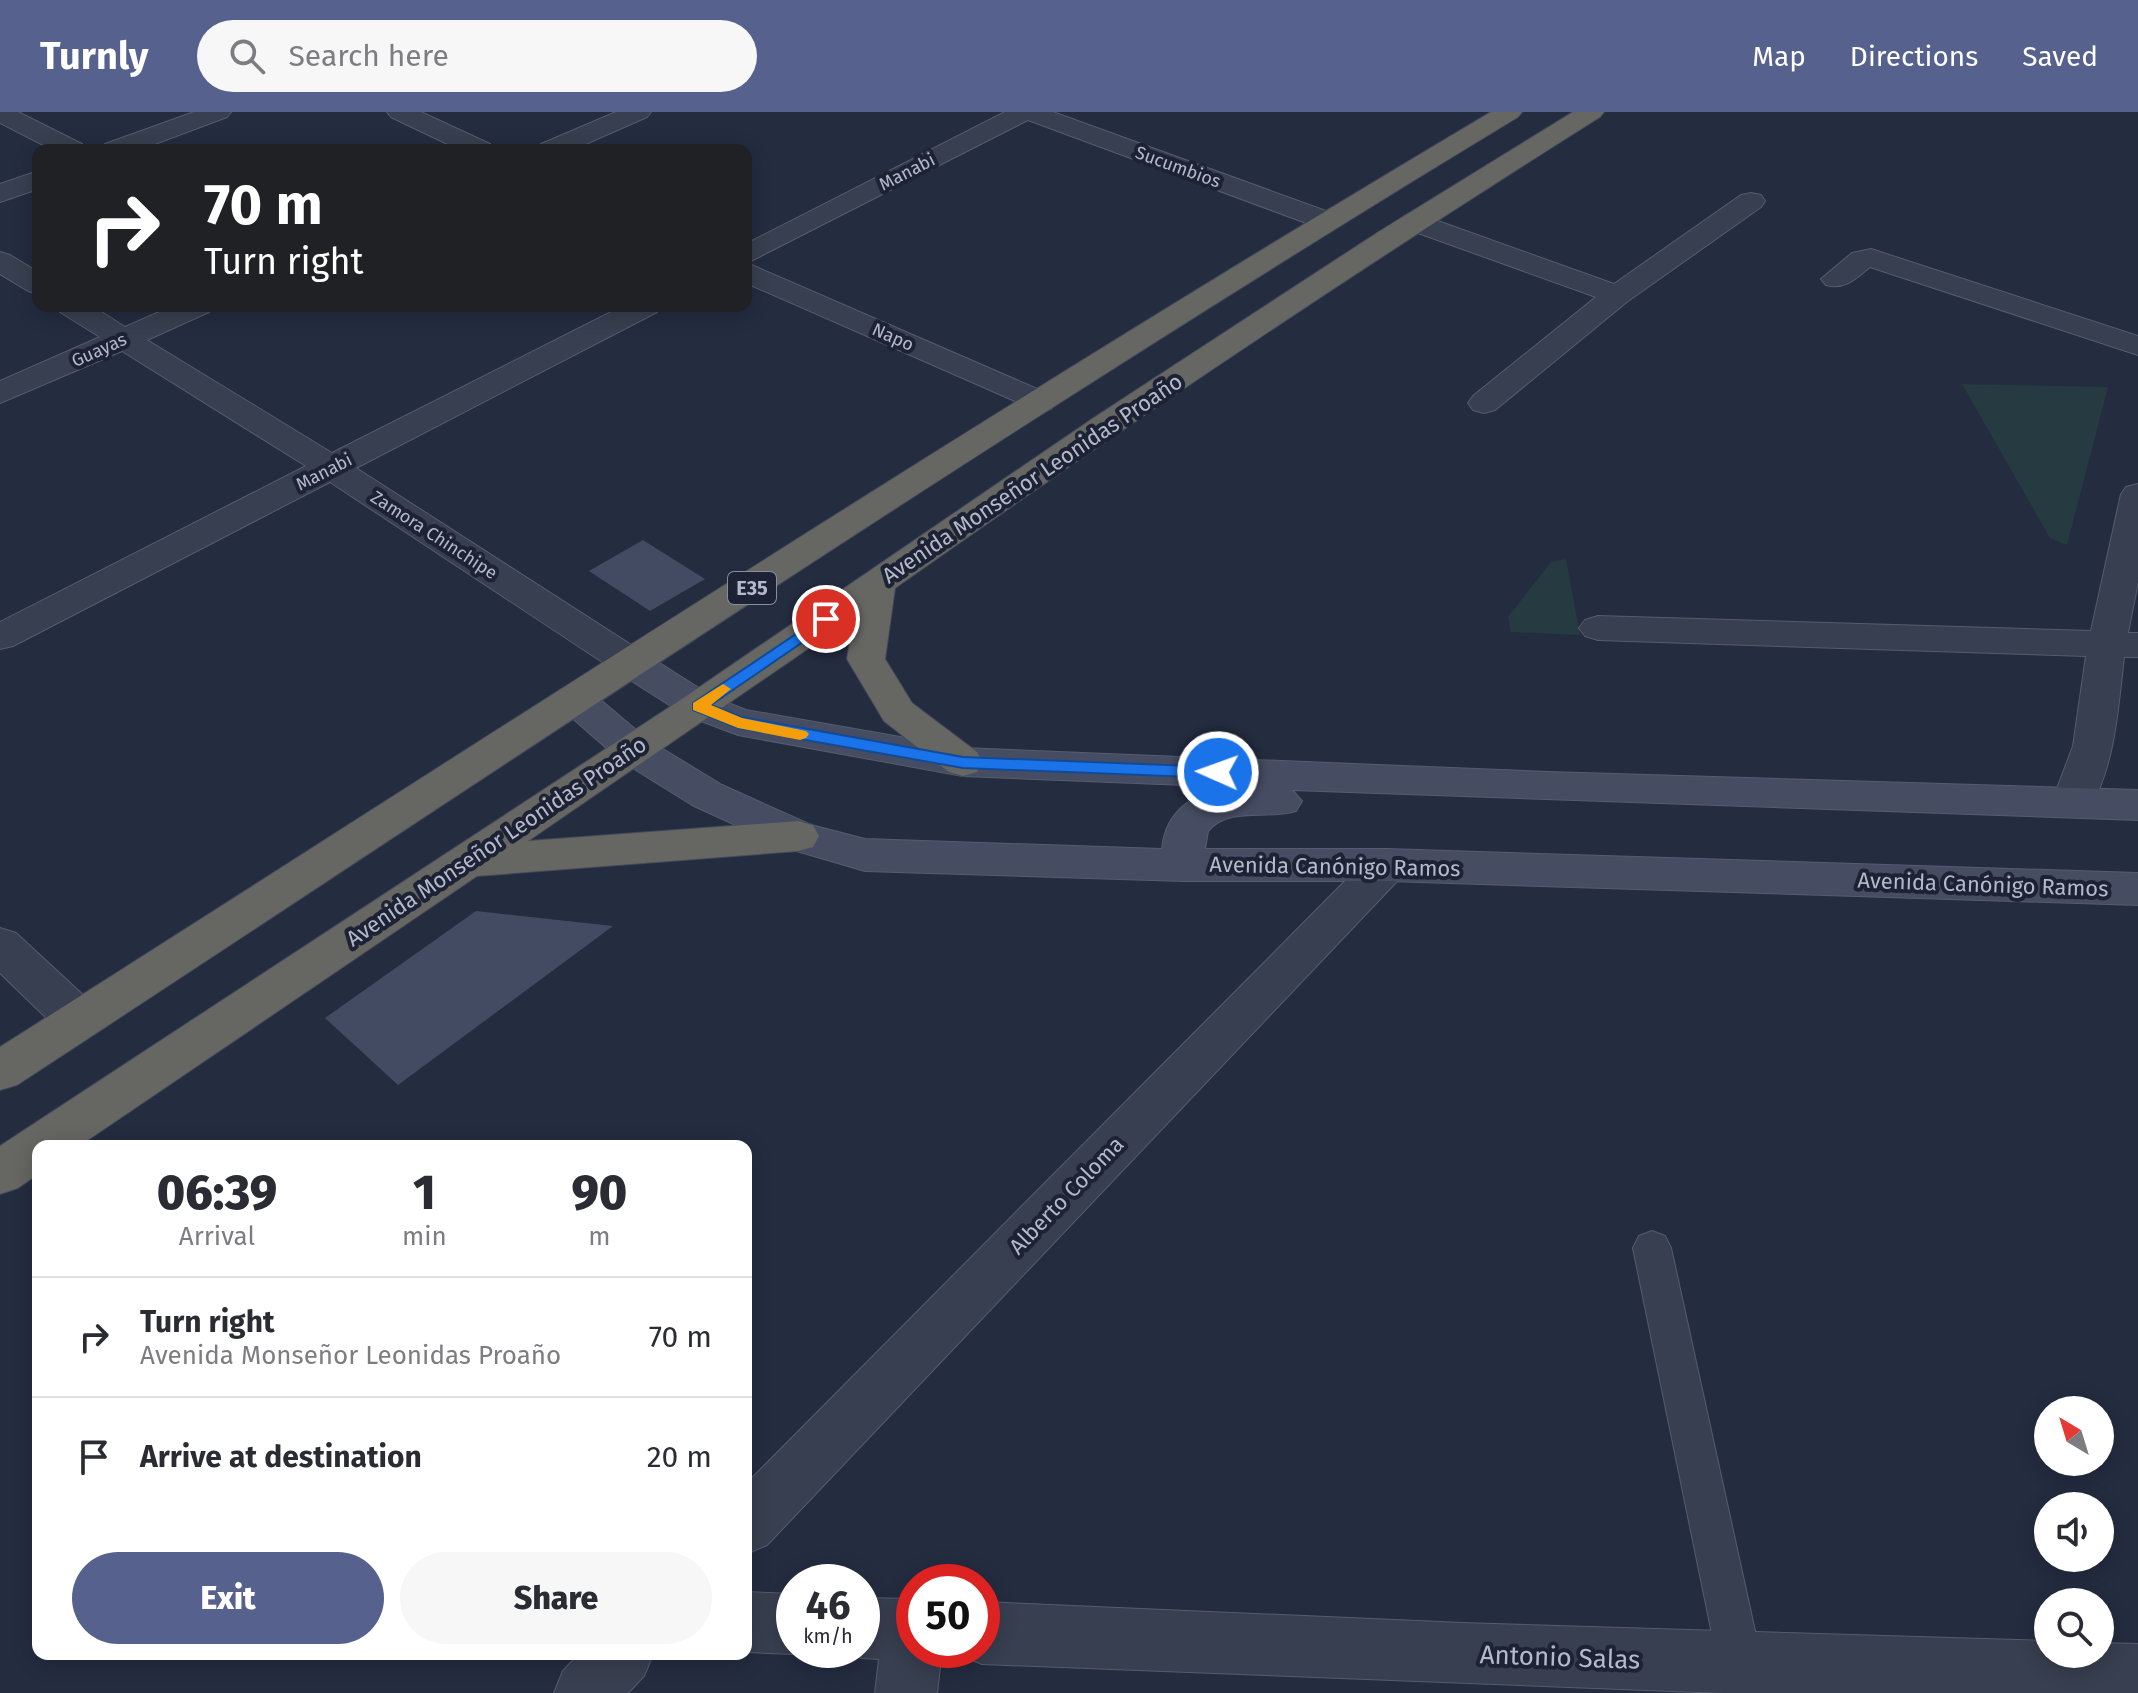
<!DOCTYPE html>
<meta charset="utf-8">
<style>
body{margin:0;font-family:"Fira Sans",sans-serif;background:#f7f7f7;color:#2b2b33;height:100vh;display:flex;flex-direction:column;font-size:30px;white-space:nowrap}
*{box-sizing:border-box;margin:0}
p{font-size:26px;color:#7c7c81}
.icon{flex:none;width:44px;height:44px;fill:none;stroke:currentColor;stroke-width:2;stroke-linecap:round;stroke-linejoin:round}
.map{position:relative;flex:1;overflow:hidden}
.drawer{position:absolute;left:32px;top:1028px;width:720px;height:520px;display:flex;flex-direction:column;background:#fff;border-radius:16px;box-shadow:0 4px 20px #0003}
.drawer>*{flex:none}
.guide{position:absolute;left:32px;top:32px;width:720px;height:168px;border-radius:16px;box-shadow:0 4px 20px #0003;background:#202124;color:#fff;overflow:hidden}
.needle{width:52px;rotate:322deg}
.tools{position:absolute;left:2034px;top:1284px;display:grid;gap:16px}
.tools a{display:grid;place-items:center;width:80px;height:80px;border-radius:50%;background:#fff;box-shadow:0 4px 20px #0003;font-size:40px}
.speed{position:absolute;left:776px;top:1452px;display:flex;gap:16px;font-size:40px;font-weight:700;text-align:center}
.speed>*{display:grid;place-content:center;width:104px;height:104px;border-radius:50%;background:#fff;box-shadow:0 4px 20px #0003;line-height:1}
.speed small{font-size:20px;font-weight:400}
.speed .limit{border:12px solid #d22;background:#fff;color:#111}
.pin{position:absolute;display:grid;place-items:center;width:68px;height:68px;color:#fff;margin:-34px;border:4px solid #fff;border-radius:50%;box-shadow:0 2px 8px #0007}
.me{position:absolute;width:88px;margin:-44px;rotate:272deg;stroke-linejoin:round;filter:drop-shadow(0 0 6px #0008)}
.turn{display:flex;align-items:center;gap:28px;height:168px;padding:0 40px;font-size:36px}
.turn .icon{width:104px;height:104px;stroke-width:2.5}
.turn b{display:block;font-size:56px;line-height:68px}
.eta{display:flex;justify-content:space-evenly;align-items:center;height:136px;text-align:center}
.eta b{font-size:48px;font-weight:800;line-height:56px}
.action{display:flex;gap:16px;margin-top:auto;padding:16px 40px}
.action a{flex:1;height:92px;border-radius:48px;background:#56618d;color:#fff;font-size:32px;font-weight:800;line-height:92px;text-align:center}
.action a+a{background:#f7f7f7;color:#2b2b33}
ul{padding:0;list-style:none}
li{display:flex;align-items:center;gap:24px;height:120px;padding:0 40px;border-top:2px solid #e1e1e2}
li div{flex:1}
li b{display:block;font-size:30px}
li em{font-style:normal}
header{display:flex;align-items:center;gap:48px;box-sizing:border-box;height:112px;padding:0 40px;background:#56618d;color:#fff}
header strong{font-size:38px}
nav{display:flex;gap:44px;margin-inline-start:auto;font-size:28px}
.search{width:560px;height:72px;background:#f7f7f7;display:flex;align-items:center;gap:20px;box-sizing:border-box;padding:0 28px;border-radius:44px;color:#7c7c81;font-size:30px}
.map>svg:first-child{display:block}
.green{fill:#263a41}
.building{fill:#434b62}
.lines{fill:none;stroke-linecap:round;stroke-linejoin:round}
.service-casing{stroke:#565c6e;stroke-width:2}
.minor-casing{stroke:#565c6e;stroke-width:2}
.secondary-casing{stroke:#565c6e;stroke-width:2}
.trunk-casing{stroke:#43495b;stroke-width:2}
.service{fill:#383f50;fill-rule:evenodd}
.minor{fill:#383f50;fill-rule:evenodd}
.secondary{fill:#464d63;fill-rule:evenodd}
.trunk{fill:#666662;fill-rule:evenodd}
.route{fill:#1a73e8;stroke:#114b97;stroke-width:2}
.slow{fill:#f59e0b}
.labels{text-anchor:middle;stroke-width:8;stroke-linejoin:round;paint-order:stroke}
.far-street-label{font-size:18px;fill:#b5bacb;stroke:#1d2335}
.shield{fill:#1d2335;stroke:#878d9e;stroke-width:2}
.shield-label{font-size:20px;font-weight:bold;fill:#b5bacb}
.street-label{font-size:22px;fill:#b5bacb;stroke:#1d2335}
.near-street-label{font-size:26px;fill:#b5bacb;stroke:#1d2335}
</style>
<header>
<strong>Turnly</strong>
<div class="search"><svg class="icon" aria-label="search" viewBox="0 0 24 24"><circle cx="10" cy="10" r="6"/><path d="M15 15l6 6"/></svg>Search here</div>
<nav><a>Map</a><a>Directions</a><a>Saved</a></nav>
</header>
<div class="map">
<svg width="2138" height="1581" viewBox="0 0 2138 1581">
<rect width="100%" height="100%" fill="#242c40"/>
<g class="green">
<polygon points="1962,272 2108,275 2067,433 2050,426"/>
<polygon points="1566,447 1580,523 1511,520 1508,505 1551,450"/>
</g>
<g class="building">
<polygon points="643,428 705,467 650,499 589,459"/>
<polygon points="476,799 613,814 398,973 325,906"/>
</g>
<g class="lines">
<g class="service-casing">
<polygon id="service" points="1652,1119 1665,1124 1671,1136 1762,1551 1756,1567 1740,1573 1724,1567 1718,1551 1633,1136 1639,1124"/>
</g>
<g class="minor-casing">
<g id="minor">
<polygon points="0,0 18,0 82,32 86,38 53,38 0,11"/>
<polygon points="194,0 231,0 227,5 139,38 101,38 105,32"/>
<polygon points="387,0 421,0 490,32 494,38 460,38 391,5"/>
<polygon points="616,0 651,0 647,5 572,38 537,38 541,32"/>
<polygon points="1005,0 1053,0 1337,103 1341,109 1337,115 1327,117 1317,115 1028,8 747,151 1051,283 1056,290 1051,297 1040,300 746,171 746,132"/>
<polygon points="38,59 38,77 0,90 0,72"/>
<polygon points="1751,81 1761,83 1765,89 1761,95 1628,189 1495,298 1484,301 1473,298 1468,291 1473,284 1596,185 1404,116 1400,110 1404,104 1414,102 1424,104 1614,172 1741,83"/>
<path d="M 1871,137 L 2138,224 L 2138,243 L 1870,155 C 1855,167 1845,178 1826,173 L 1821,167 L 1852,141 Z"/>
<polygon points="0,140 10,143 38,160 38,182 28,179 0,162"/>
<polygon points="56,194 92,194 125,215 173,194 213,194 209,200 147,228 332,341 623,194 661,194 657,200 356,356 647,543 652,552 647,561 633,564 619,561 330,370 13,534 0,537 0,510 306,354 122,239 0,291 0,269 100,225 60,200"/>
<path d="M 2138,372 L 2138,470 L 2128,521 L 2138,521 L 2138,545 L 2124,545 C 2118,597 2115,654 2088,700 L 2073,705 L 2058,700 L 2052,690 L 2073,634 L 2086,544 L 1598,528 L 1585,524 L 1579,516 L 1585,508 L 1598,504 L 2091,519 L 2121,382 L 2126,375 Z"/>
<polygon points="1387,737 1402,742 1409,753 1402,764 767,1433 746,1442 746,1372 1372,742"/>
<polygon points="0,816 16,821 96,895 102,908 96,921 79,926 62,921 0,861"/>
<polygon points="746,1480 794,1482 794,1538 805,1538 794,1542 746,1540"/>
<polygon points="862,1486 914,1487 914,1538 942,1538 937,1581 875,1581 879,1547 862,1546 841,1538 862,1538"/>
<polygon points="982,1490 1463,1511 2048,1529 2048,1542 2100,1542 2100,1531 2138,1532 2138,1581 1723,1581 982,1552 960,1543 958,1538 982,1538"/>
<polygon points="579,1542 653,1542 644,1564 628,1581 554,1581 563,1559"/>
</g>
</g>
<g class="secondary-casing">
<path id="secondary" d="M 633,540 L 647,543 L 713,585 L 746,598 L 963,636 L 1549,660 L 2138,678 L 2138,708 L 1292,678 L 1302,689 L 1296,699 C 1267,708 1229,694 1208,719 L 1205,737 L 1387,737 L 2138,761 L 2138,793 L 1387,769 L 1183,769 L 865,759 L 783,735 L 692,693 L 620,648 L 562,597 L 556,588 L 562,579 L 576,575 L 590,579 L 648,628 L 722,673 L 811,713 L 865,727 L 1162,737 C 1166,696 1197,679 1235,675 L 963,664 L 738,623 L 685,603 L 619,561 L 614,552 L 619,543 Z"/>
</g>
<g class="trunk-casing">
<g id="trunk">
<path d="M 1491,0 L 1522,0 L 1518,5 C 1009,313 515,647 17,973 L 0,978 L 0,935 C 495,621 987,299 1491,0 Z"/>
<path d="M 1573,0 L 1604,0 L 1600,5 C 1360,156 1126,313 895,476 L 885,547 L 912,591 L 977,640 L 983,650 L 977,660 L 963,664 L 949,660 L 884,609 L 847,547 L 854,505 L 528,729 L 798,709 L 813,713 L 819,724 L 813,735 L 798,739 L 477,764 L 79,1034 L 38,1034 L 38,1062 L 18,1076 L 0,1082 L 0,1034 L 685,585 L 1095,305 L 1380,119 Z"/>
</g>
</g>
<use href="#service" class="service"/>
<use href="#minor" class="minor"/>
<use href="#secondary" class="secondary"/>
<use href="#trunk" class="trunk"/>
</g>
<polygon class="route" points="826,502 834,507 832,510 711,593 742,605 963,645 1218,655 1227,660 1218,666 963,656 738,616 693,598 693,591"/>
<polygon class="slow" points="723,572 731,577 711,593 742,606 806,619 809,622 806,626 800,628 738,616 693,598 693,591"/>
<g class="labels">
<g class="far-street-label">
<text transform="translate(1178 55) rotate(20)" y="6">Sucumbios</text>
<text transform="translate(907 60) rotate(-27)" y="6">Manabi</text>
<text transform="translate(893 225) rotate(24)" y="6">Napo</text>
<text transform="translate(99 238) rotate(-24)" y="6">Guayas</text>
<text transform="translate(324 360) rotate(-27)" y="6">Manabi</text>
<text transform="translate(434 423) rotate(33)" y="6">Zamora Chinchipe</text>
</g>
<rect class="shield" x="728" y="460" width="48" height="32" rx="6"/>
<g class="shield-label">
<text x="752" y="483">E35</text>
</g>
<g class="street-label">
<text transform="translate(1032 366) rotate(-34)" y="8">Avenida Monseñor Leonidas Proaño</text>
<text transform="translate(496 729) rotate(-34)" y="8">Avenida Monseñor Leonidas Proaño</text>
<text transform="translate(1335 754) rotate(1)" y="8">Avenida Canónigo Ramos</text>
<text transform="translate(1983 772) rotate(2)" y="8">Avenida Canónigo Ramos</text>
<text transform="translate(1066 1083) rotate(-46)" y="8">Alberto Coloma</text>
</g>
<g class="near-street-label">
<text transform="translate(1560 1545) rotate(2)" y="9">Antonio Salas</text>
</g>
</g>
</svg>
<div class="tools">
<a><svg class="needle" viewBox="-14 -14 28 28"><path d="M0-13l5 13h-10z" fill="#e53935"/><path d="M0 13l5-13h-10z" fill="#7c7c81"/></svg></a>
<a><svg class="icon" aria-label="sound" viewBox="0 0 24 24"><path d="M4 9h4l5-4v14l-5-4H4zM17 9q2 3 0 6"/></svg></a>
<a><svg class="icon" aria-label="search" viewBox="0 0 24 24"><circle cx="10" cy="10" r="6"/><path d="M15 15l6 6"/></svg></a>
</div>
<div class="speed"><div>46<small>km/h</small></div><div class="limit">50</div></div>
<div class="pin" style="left:826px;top:507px;background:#d93025"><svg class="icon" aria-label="arrive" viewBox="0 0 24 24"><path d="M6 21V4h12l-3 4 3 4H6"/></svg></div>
<svg class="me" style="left:1218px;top:660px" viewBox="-20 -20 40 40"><circle r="17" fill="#1a73e8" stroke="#fff" stroke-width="3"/><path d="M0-11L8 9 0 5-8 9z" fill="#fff"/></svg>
<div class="guide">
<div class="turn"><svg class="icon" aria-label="right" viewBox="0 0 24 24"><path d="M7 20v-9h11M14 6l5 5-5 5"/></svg><div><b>70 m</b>Turn right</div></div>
</div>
<section class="drawer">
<div class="eta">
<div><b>06:39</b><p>Arrival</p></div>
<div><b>1</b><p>min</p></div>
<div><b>90</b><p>m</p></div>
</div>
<ul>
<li><svg class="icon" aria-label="right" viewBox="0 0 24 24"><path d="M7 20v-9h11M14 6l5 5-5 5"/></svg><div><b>Turn right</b><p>Avenida Monseñor Leonidas Proaño</p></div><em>70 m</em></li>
<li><svg class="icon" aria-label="arrive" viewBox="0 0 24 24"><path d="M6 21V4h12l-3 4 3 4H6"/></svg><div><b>Arrive at destination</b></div><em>20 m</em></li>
</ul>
<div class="action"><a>Exit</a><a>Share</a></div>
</section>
</div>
